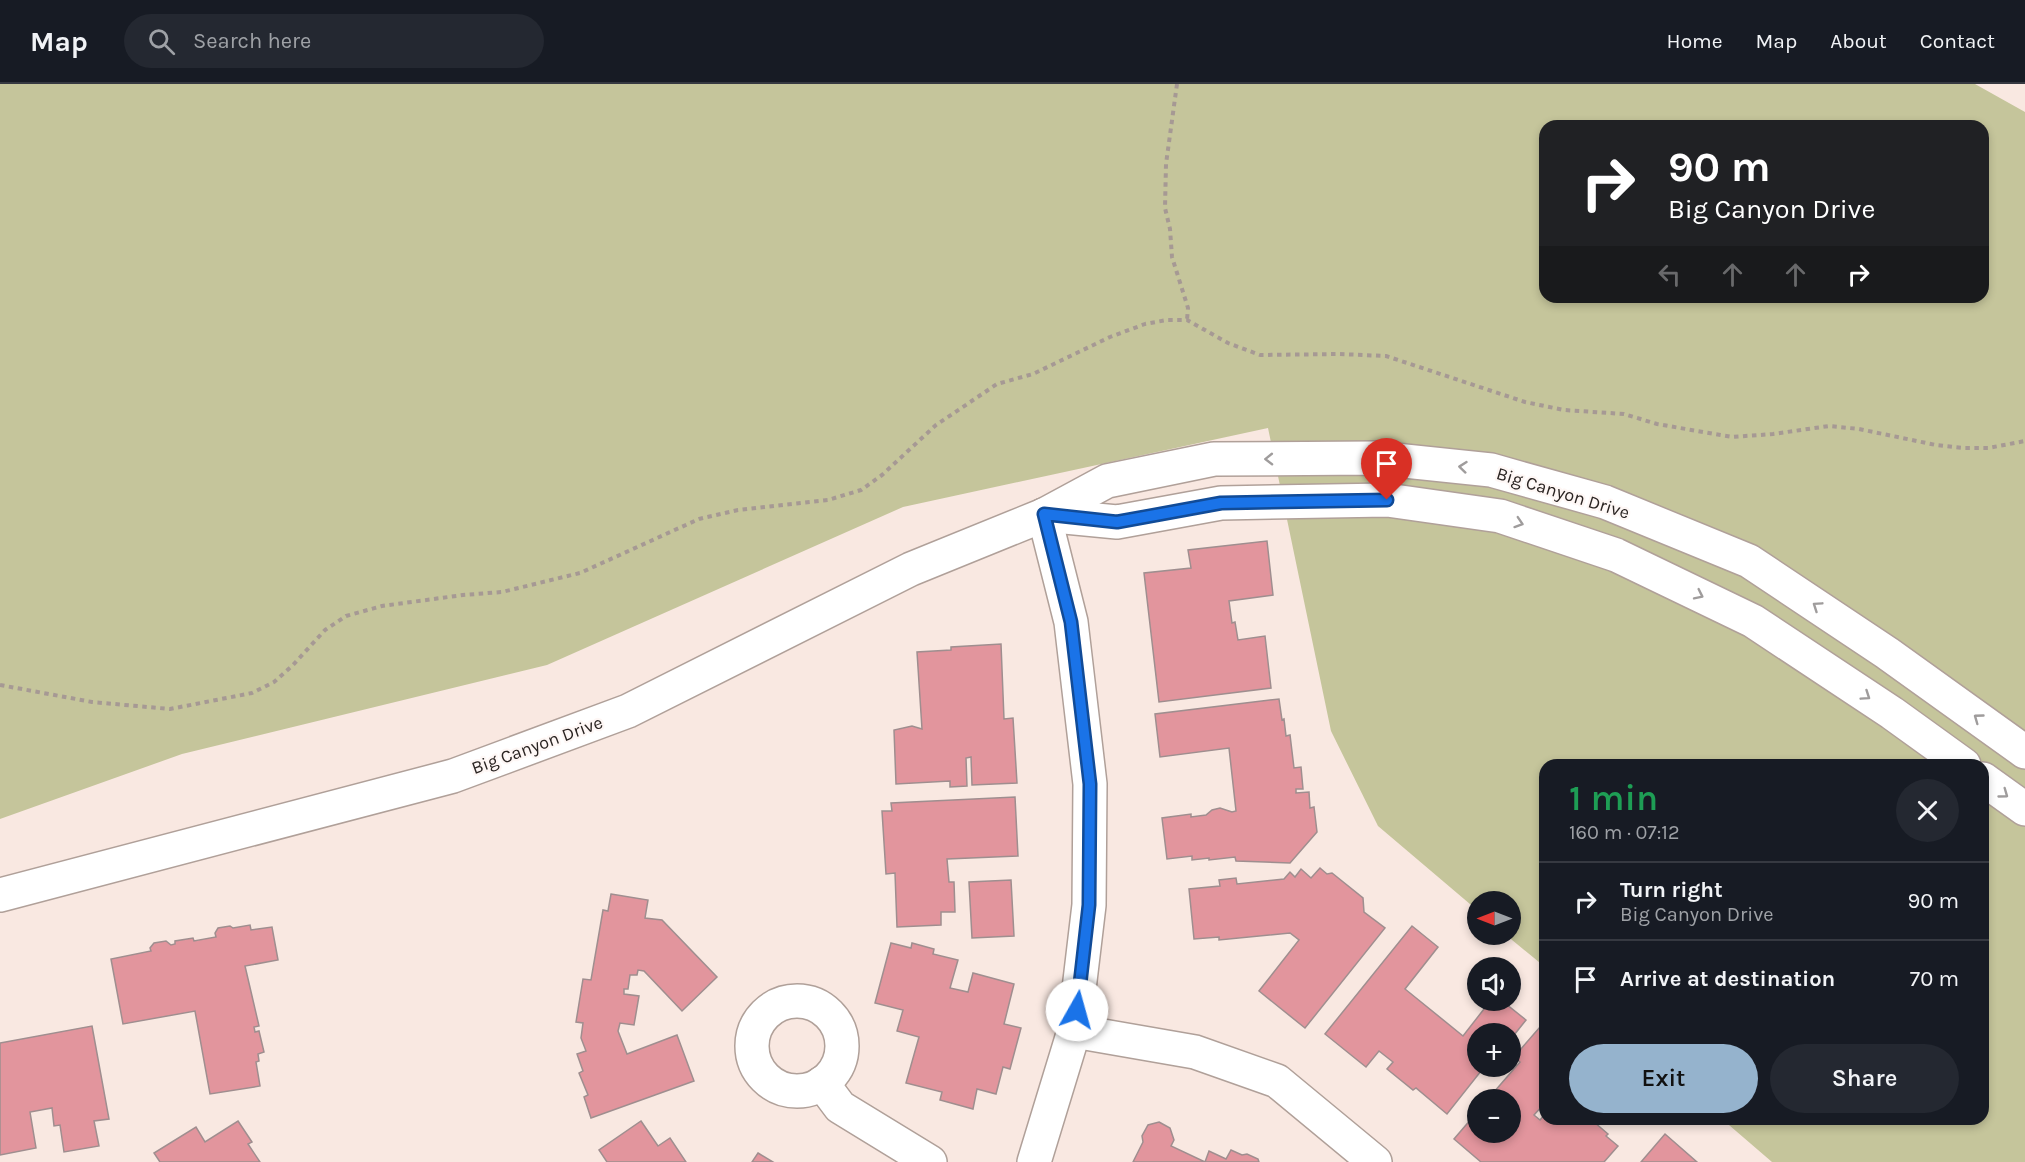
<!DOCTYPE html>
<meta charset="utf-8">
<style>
body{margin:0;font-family:Karla,sans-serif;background:#242831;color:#f1f3f6;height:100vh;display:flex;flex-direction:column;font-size:22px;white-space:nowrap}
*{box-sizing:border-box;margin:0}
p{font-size:20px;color:#9ea1a6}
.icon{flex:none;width:33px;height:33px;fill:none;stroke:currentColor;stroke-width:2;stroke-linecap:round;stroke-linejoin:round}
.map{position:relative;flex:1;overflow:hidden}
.side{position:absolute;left:1539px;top:675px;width:450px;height:366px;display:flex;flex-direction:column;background:#171b24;border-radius:18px;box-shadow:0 3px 9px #0003}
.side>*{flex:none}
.top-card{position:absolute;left:1539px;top:36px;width:450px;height:183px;border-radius:18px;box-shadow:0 3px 9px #0003;background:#202124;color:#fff;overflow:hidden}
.needle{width:39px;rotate:270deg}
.buttons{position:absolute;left:1467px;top:807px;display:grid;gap:12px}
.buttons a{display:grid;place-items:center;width:54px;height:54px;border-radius:50%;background:#171b24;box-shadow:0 3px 9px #0003;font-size:30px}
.pin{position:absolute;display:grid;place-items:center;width:51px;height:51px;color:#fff;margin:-62px -26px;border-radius:50% 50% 50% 0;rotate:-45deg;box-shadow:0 0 6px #0007}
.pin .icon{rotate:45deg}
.me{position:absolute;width:66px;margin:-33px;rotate:7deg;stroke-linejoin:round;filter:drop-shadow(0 0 4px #0008)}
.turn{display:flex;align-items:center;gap:21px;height:126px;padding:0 30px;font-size:27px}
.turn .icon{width:78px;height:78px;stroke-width:2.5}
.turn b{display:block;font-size:42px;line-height:51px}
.lanes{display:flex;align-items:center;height:57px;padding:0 30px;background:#0003;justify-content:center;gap:30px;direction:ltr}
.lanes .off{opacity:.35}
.round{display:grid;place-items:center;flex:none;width:63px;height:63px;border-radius:32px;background:#242831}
.head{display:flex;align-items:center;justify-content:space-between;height:102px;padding:0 30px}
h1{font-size:36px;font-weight:600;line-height:45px;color:#1e9e55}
.button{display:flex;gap:12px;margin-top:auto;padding:12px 30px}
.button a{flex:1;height:69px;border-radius:36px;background:#95b3cd;color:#111;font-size:24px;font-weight:600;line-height:69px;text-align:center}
.button a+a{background:#242831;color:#f1f3f6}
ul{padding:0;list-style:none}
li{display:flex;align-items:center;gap:18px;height:78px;padding:0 30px;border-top:2px solid #363941}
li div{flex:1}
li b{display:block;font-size:22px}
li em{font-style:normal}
header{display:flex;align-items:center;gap:36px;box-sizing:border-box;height:84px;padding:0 30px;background:#171b24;border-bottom:2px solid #363941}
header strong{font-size:28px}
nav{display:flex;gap:33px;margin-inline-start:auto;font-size:21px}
.search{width:420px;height:54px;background:#242831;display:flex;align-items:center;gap:15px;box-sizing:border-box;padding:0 21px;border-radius:33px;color:#9ea1a6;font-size:22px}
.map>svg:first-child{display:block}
.green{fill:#c5c59b;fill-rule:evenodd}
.building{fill:#e2959d;stroke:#9f8e8f;stroke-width:1.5}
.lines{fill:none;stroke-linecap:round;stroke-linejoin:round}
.street-casing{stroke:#b0a099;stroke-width:36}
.secondary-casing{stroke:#b0a099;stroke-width:36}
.path{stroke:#a69994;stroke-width:4;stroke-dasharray:4.5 4.5;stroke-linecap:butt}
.street{stroke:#fff;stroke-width:33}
.secondary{stroke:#fff;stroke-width:33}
.oneway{stroke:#9f9c9c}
.route-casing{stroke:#114b97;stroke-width:15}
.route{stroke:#1a73e8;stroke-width:10}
.labels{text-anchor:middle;stroke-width:4.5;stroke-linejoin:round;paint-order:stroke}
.street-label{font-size:18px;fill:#2a2422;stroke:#fef7f5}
</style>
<header>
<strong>Map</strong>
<div class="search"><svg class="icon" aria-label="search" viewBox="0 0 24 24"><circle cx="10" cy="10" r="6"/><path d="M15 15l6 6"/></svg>Search here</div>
<nav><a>Home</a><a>Map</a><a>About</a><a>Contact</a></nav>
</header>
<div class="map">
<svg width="2025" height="1078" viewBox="0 0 2025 1078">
<rect width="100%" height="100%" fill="#f9e8e1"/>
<path class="green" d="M 0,0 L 1975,0 L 2025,28 L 2025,1078 L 1772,1078 L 1722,1035 L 1983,1035 L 1983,681 L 1545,681 L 1545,883 L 1506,851 L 1510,850 L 1510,818 L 1478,818 L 1477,826 L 1378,742 L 1331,647 L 1268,344 L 903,423 L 547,581 L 182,670 L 0,735 ZM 1545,42 L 1983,42 L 1983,213 L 1545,213 Z"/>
<g class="building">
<polygon points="1267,457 1273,511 1229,517 1232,539 1235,538 1238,556 1265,552 1271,604 1159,618 1144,489 1191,484 1188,466"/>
<polygon points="1001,560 1004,635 1013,634 1017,699 972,701 971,673 966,674 967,702 950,703 950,697 896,700 894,646 912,642 922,645 917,568 951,566 951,563"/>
<polygon points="1279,615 1282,636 1284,635 1286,652 1290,651 1294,684 1301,683 1303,705 1296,705 1296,709 1309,708 1310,724 1314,723 1317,748 1290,779 1236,777 1235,773 1209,776 1209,774 1192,776 1192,772 1167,775 1162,734 1191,730 1191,733 1206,731 1212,726 1220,724 1232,728 1236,727 1229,664 1160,673 1155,630"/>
<polygon points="1015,713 1018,772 947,775 949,798 954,798 955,828 941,828 941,841 897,843 895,789 886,790 882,727 892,727 891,719"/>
<polygon points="1320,784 1327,790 1332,789 1363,814 1364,828 1385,844 1305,944 1259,907 1299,856 1290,849 1219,856 1219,853 1194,855 1189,805 1220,802 1219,796 1236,794 1237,800 1284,795 1290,788 1295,793 1301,785 1311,794"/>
<polygon points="1011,796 1014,852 972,854 969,798"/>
<polygon points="611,810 648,816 645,834 662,836 717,893 682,927 644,887 638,886 637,891 630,891 628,905 624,905 624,910 639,912 634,941 620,939 618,947 627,970 677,951 694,997 591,1034 584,1013 588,1011 579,989 583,987 577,970 586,967 581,954 583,939 576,938 583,895 591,896 603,826 608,827"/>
<polygon points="250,841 251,846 272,843 278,876 245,882 259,942 254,943 255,948 259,947 264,968 258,970 259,977 256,978 260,1002 210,1010 195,927 123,940 111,875 151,867 150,864 154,859 166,857 171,861 175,860 175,857 193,854 194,857 216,853 215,849 218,844 230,842 233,844"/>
<polygon points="1412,842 1438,863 1405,905 1463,952 1491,916 1501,916 1526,936 1510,956 1510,950 1478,950 1478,982 1485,982 1447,1030 1416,1004 1413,1006 1387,985 1393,978 1379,967 1366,983 1325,950"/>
<polygon points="891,859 911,864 912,859 934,865 933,870 958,876 950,904 968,908 973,889 1014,900 1004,940 1021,944 1010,985 1003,983 996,1010 977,1005 973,1025 940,1016 942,1008 906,999 919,953 897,947 903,926 875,919"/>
<polygon points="92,942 109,1035 94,1037 99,1062 64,1068 60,1041 54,1042 52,1024 30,1028 36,1064 0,1071 0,959"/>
<polygon points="1540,943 1545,947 1545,1019 1534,1031 1540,1036 1545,1030 1545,1035 1586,1035 1592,1040 1594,1038 1608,1050 1606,1052 1618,1062 1604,1078 1481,1078 1454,1055 1478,1027 1478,1048 1510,1048 1510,1016 1487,1016 1520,978 1514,973"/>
<polygon points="238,1037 252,1058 248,1060 260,1078 160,1078 154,1069 196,1043 205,1058"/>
<polygon points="641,1037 658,1062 670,1054 686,1078 607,1078 599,1066"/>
<polygon points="1159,1038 1170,1044 1174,1056 1171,1062 1205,1078 1209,1067 1226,1075 1231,1066 1242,1071 1247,1070 1258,1075 1259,1078 1133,1078 1143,1058 1142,1052 1148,1041"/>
<polygon points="1665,1050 1697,1078 1641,1078"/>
<polygon points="758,1069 773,1078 752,1078"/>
</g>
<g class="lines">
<g class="street-casing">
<g id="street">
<circle cx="797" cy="962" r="45"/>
<polyline points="1074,947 1195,968 1277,997 1375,1078"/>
<polyline points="822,999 840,1023 930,1078"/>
<polyline points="1034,1078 1074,947 1089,821 1090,700 1071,538 1044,431"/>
</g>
</g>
<g class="secondary-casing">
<g id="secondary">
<polyline points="1044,431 1117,438 1221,419 1387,416 1500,432 1616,471 1753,537 1892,629 1964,681"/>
<polyline points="1983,695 2025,725"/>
<polyline points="0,811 453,692 628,627 911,485 1044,431 1107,397 1214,375 1376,374 1491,386 1605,418 1749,477 1887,569 2025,668"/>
</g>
</g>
<g class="path">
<polyline points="1177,0 1166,80 1165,124 1170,145 1172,173 1188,224 1187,236"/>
<polyline points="0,601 92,618 170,625 252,609 274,598 293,581 325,546 346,532 382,522 463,511 502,508 580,489 699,435 738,426 828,416 861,406 882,391 936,341 997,300 1033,290 1110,253 1145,240 1167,236 1187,236 1228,259 1260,271 1339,270 1386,272 1525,318 1564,326 1624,330 1657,340 1732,353 1773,350 1829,342 1859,345 1936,361 1964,364 1988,364 2025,357"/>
</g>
<use href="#street" class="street"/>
<use href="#secondary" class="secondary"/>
</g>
<defs><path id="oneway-chevron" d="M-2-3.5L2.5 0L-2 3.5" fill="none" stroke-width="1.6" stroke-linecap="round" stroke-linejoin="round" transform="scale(1.5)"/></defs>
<g class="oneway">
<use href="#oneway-chevron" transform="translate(1269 375) rotate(179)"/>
<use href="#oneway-chevron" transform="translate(1463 383) rotate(-174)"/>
<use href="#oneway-chevron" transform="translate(1519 439) rotate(18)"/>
<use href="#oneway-chevron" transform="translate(1699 511) rotate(26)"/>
<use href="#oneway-chevron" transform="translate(1817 522) rotate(-146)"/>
<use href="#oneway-chevron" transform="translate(1866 612) rotate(34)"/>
<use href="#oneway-chevron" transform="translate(1978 634) rotate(-144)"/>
<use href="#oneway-chevron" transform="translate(2004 710) rotate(36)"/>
</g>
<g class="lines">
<g class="route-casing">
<polyline id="route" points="1077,926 1089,821 1090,700 1071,538 1044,430 1117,438 1221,419 1387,416"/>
</g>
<use href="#route" class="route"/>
</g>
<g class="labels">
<g class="street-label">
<text transform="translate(1563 409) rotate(17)" y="6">Big Canyon Drive</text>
<text transform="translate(537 661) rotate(-20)" y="6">Big Canyon Drive</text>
</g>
</g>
</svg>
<div class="buttons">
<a><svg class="needle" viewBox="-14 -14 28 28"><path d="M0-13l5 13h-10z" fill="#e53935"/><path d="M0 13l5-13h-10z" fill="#9ea1a6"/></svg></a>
<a><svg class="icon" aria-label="sound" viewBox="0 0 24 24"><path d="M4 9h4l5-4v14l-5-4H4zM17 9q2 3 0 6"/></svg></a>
<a>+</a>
<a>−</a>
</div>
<div class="pin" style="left:1387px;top:416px;background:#d93025"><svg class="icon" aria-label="arrive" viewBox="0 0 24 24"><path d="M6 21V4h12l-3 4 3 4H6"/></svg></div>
<svg class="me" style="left:1077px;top:926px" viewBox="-20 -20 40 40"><circle r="19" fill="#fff"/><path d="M0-13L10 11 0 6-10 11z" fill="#1a73e8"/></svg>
<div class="top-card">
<div class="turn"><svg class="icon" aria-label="right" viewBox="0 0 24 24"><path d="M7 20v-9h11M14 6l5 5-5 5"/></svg><div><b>90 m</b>Big Canyon Drive</div></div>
<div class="lanes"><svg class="icon off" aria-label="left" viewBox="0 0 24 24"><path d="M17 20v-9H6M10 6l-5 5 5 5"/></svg><svg class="icon off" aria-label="ahead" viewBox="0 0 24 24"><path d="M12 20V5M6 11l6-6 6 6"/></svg><svg class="icon off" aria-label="ahead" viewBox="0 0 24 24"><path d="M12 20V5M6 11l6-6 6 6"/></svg><svg class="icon" aria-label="right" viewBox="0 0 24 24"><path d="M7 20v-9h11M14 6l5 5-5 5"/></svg></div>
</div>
<section class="side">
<div class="head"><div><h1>1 min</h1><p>160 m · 07:12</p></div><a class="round"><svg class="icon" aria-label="close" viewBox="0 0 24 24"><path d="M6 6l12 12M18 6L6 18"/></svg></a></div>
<ul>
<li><svg class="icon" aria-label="right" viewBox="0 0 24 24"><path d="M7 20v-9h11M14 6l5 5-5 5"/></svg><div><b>Turn right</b><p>Big Canyon Drive</p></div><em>90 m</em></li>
<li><svg class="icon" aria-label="arrive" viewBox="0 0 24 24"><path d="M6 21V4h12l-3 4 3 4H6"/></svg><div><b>Arrive at destination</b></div><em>70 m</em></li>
</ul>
<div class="button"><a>Exit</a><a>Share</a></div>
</section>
</div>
